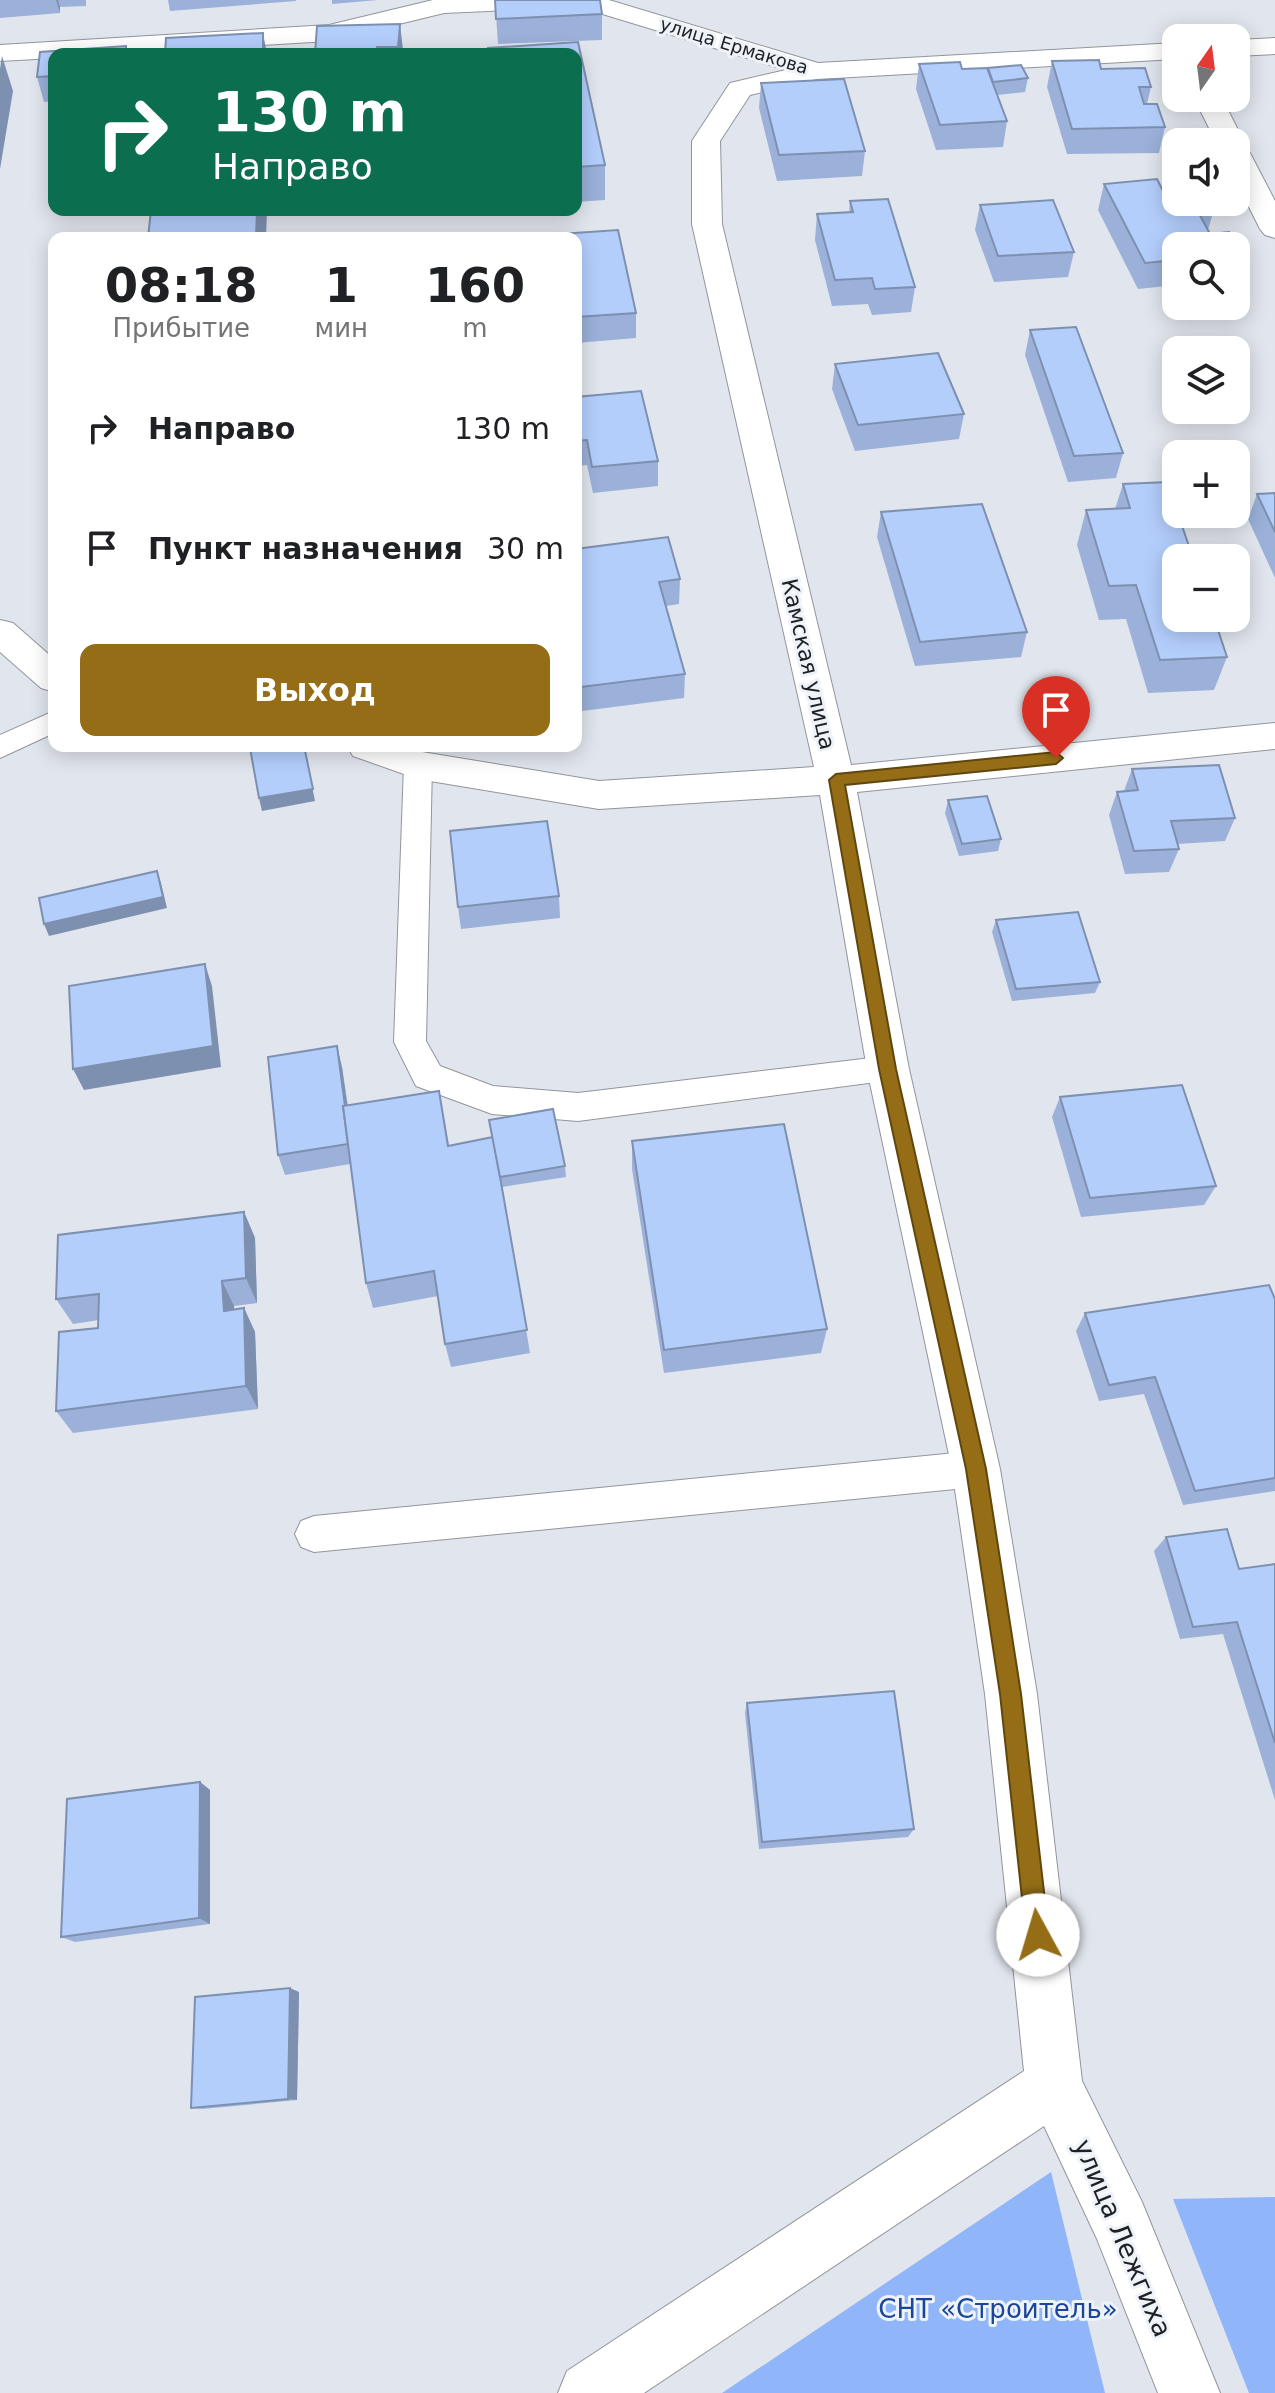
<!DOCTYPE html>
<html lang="ru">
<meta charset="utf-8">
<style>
body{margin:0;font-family:"DejaVu Sans",sans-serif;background:#f2f2f2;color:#202124;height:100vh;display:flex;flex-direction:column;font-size:30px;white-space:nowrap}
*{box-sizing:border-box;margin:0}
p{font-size:26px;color:#757577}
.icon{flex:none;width:44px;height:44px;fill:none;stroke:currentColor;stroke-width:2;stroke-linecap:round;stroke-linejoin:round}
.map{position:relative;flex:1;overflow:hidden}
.drawer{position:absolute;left:48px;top:232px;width:534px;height:520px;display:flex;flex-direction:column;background:#fff;border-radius:16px;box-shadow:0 4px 20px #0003}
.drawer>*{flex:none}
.banner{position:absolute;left:48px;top:48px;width:534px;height:168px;border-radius:16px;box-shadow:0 4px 20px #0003;background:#0b6e4f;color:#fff;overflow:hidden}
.needle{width:52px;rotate:14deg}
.fabs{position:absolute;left:1162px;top:24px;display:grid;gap:16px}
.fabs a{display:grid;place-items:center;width:88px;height:88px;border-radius:16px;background:#fff;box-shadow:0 4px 20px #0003;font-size:40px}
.pin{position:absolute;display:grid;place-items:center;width:68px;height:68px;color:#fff;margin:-82px -34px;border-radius:50% 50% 50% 0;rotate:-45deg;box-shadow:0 0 8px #0007}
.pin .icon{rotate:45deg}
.me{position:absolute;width:88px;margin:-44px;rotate:354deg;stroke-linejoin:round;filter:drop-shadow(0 0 6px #0008)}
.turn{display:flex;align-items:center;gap:28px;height:168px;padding:0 32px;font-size:36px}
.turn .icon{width:104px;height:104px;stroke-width:2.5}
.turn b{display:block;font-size:56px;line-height:68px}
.eta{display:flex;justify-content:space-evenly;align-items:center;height:136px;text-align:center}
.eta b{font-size:48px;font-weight:600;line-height:56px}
.primary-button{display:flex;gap:16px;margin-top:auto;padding:16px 32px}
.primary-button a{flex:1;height:92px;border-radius:16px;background:#946d16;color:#fff;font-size:32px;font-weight:600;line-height:92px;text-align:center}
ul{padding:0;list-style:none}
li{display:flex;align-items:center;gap:24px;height:120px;padding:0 32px}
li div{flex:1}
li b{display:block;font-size:30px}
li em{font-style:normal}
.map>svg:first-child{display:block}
.green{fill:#90b5f9}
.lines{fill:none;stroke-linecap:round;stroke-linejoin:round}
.service-casing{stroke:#91959c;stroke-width:2}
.minor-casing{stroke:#91959c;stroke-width:2}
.service{fill:#fff;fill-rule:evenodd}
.minor{fill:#fff;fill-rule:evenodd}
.wall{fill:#9bb1d9}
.shaded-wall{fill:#7e90b0}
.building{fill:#b4cefc;stroke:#7e90b0;stroke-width:2}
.route{fill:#946d16;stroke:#60470e;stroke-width:2}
.labels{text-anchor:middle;stroke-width:6;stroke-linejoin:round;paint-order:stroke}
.far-street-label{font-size:18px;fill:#1f2023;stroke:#eef3fa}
.street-label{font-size:22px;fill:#1f2023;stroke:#eef3fa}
.near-street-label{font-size:26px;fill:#1f2023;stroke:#eef3fa}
.near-park-label{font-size:26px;fill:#1a459a;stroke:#eef3fa}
</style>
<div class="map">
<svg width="1275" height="2393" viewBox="0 0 1275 2393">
<rect width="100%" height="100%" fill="#e1e5ed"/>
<g class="green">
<polygon points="1051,2172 1105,2393 722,2393"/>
<polygon points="1275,2197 1275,2393 1249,2393 1173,2199"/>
</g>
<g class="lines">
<g class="service-casing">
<g id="service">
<polygon points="54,711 54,733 0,758 0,735"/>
<polygon points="418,754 428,757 432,765 426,1041 440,1066 493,1086 578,1093 888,1056 899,1059 904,1069 899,1079 578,1121 492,1114 416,1086 394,1042 404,765 408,757"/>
<polygon points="976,1451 989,1457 995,1469 989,1481 976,1487 314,1552 301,1547 295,1534 301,1521 314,1516"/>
</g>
</g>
<g class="minor-casing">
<g id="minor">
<polygon points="433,0 567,0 554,8 444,13 329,41 114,54 54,54 54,58 0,61 0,45 329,25"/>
<polygon points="569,0 609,0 818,63 1176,43 1176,59 817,79 750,95 720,141 722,224 851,765 1275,723 1275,749 857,792 909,1069 1000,1469 1037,1694 1082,2081 1142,2202 1220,2393 1158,2393 1097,2239 1044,2126 644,2393 558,2393 567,2371 1024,2071 985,1694 952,1469 867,1069 820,795 599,809 418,779 353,756 347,746 406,746 422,752 599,781 814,767 692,224 692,141 730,83 786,70 573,5"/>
<polygon points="1275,38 1275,54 1236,56 1236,40"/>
<polygon points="1194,98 1222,98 1244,142 1241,146 1250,153 1275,201 1275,238 1265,235 1260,229 1236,181 1236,142 1216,142"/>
<polygon points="0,620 13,623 54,659 54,692 41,688 0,652"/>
</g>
</g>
<use href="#service" class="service"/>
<use href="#minor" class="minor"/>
</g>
<g class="wall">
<polygon points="0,0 86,0 86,6 60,7 60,13 0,18"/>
<polygon points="168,0 296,0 296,1 170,11"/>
<polygon points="332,0 378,0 332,4"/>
<polygon points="495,0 602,14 602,40 498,44"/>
<polygon points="400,24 402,54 315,54"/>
<polygon points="126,46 128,54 54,54 54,101 44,102 37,77 40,52"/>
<polygon points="576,54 605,165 605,200 576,202"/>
<polygon points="1052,61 1101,69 1151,87 1147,104 1165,127 1159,153 1067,154 1047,87"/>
<polygon points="919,64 962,69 988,68 1028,78 1025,92 997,95 1007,121 1003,147 936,150 916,89"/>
<polygon points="761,83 865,151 862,176 777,181 759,108"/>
<polygon points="1157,179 1164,193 1176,192 1176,202 1210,202 1214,209 1208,230 1210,234 1229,232 1241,254 1236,270 1236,246 1176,246 1176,285 1138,289 1098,210 1104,184"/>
<polygon points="850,201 915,287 911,312 872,315 868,304 832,306 815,240 817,214 849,213"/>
<polygon points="980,205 1074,252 1068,277 994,282 975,230"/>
<polygon points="576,238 636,313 636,338 576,343"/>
<polygon points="1030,330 1123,453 1116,478 1068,482 1025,355"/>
<polygon points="835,364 964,414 959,439 855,451 832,389"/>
<polygon points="576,397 658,461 658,486 593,493 587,465 576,466"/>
<polygon points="1123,484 1227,657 1214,690 1148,693 1126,619 1099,620 1077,545 1086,510 1115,509"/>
<polygon points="1275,493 1275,578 1248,519 1257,494"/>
<polygon points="881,512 1027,632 1021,657 915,666 877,537"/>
<polygon points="576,549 680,579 679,604 666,606 685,674 684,698 582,711 576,688"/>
<polygon points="1132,769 1235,818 1225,841 1177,844 1179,849 1169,872 1125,874 1109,815 1117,792 1124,791"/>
<polygon points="948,800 1001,839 998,851 959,856 945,813"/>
<polygon points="559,896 560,918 461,929 458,907"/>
<polygon points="996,920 1100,982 1095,993 1012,1001 992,932"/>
<polygon points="342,1067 348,1106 439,1091 449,1145 565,1166 566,1177 502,1187 530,1353 451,1367 445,1344 438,1296 373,1308 366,1283 350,1164 285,1175 278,1155"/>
<polygon points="1060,1097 1216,1186 1204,1205 1081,1217 1052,1117"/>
<polygon points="632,1141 827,1329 821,1353 664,1373 632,1169"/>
<polygon points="244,1212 255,1238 257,1303 234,1306 234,1309 244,1308 255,1332 258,1409 73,1433 56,1411 98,1328 99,1320 73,1324 56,1299"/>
<polygon points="1275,1299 1275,1491 1183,1505 1144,1394 1099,1401 1076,1331 1085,1313"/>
<polygon points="1166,1537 1239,1569 1275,1564 1275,1800 1223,1634 1180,1639 1154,1551"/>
<polygon points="747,1703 914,1829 908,1837 759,1849 745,1713"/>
<polygon points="200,1782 210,1790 210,1924 75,1942 61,1937"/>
<polygon points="299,1992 297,2100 202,2109 191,2108"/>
</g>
<g class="shaded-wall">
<polygon points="56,0 58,0 60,7 60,13"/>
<polygon points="400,24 403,50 402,54 399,54 398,47"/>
<polygon points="263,33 267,54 263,54"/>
<polygon points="2,56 13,91 0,169 0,69"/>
<polygon points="257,210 267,210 266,238 256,238"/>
<polygon points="304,746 315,801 262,811 259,798"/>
<polygon points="157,871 161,883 167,908 49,936 44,924"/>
<polygon points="205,964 212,986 221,1067 84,1090 73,1069"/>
<polygon points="337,1046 342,1067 355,1163 350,1144"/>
<polygon points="244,1212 255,1238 257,1303 246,1278"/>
<polygon points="222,1281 234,1306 235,1335 224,1311"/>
<polygon points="244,1308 255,1332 258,1409 246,1386"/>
<polygon points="200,1782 210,1790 210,1924 199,1918"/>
<polygon points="290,1988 299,1992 297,2100 288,2099"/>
</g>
<g class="building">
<polygon points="495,0 600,0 602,14 496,19"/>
<polygon points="400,24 398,47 377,47 376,54 315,54 317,26"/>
<polygon points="263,33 263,54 165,54 166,38"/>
<polygon points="578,42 605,165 576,167 576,54 489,54 488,48"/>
<polygon points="126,46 126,54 54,54 54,76 37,77 40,52"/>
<polygon points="1099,60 1101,69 1145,68 1151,87 1139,87 1144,104 1157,104 1165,127 1072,129 1052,61"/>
<polygon points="960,62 962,69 987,68 1007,121 940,125 919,64"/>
<polygon points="1021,65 1028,78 993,82 988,68"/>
<polygon points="844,79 865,151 779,155 761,83"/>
<polygon points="1157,179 1164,193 1176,192 1176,202 1210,202 1214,209 1197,210 1210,234 1229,232 1241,254 1236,255 1236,246 1176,246 1176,260 1145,263 1104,184"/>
<polygon points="888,199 915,287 875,289 872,278 835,280 817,214 853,212 850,201"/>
<polygon points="1053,200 1074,252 998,256 980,205"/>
<polygon points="151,210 257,210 256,238 148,238"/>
<polygon points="618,230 636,313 576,317 576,238 531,238 531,236"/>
<polygon points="1076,327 1123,453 1074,456 1030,330"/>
<polygon points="938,353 964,414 858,425 835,364"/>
<polygon points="641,391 658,461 592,467 587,440 576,441 576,397"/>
<polygon points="1168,482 1176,507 1176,514 1178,514 1193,558 1176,558 1176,618 1214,618 1227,657 1160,660 1136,585 1109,586 1086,510 1130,508 1123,484"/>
<polygon points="1275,493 1275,532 1257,494"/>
<polygon points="982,504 1027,632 920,642 881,512"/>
<polygon points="668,537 680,579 659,582 685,674 581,687 576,668 576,549"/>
<polygon points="262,746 304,746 313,789 259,798 250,748"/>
<polygon points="1219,765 1235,818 1171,821 1179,849 1134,851 1117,792 1138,790 1132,769"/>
<polygon points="987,796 1001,839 962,844 948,800"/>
<polygon points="547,821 559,896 458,907 450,831"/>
<polygon points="157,871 163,897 44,924 39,898"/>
<polygon points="1078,912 1100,982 1016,989 996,920"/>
<polygon points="205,964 213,1046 73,1069 69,986"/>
<polygon points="337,1046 345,1106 343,1106 348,1144 278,1155 268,1057"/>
<polygon points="1182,1085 1216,1186 1090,1198 1060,1097"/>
<polygon points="439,1091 448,1146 493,1137 527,1330 445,1344 434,1271 366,1283 343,1106"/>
<polygon points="553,1109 565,1166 500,1177 489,1120"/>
<polygon points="784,1124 827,1329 664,1350 632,1141"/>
<polygon points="244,1212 246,1278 222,1281 224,1311 244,1308 246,1386 56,1411 59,1332 98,1328 99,1294 56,1299 58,1235"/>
<polygon points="1269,1285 1275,1299 1275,1478 1195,1491 1155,1377 1109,1385 1085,1313"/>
<polygon points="1227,1529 1239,1569 1275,1564 1275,1743 1237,1622 1193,1627 1166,1537"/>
<polygon points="894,1691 914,1829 762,1842 747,1703"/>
<polygon points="200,1782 199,1918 61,1937 67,1799"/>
<polygon points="290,1988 288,2099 191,2108 195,1997"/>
</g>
<polygon class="route" points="1056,752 1063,758 1056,764 845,785 896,1069 986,1469 1021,1694 1049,1935 1046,1943 1038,1946 1030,1943 1026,1935 1000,1694 966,1469 879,1069 829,780 836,774"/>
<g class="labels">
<g class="far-street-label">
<text transform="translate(734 46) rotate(17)" y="6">улица Ермакова</text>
</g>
<g class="street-label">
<text transform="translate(809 664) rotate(77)" y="8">Камская улица</text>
</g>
<g class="near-street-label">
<text transform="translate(1123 2238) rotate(67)" y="9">улица Лежгиха</text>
</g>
<g class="near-park-label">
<text x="998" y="2318">СНТ «Строитель»</text>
</g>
</g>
</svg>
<div class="fabs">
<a><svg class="needle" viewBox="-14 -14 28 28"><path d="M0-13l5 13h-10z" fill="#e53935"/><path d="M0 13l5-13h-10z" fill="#757577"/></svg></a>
<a><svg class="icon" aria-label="sound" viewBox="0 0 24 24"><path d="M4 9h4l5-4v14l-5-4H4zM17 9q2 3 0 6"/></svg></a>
<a><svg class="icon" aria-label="search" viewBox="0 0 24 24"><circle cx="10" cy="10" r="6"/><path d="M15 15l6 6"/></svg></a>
<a><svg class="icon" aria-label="layers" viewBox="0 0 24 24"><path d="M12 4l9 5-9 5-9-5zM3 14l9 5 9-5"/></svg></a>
<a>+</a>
<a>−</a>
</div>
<div class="pin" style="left:1056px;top:758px;background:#d93025"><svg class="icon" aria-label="arrive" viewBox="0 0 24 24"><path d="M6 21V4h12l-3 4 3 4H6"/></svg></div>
<svg class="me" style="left:1038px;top:1935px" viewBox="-20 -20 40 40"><circle r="19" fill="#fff"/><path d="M0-13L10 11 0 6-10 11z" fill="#946d16"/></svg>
<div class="banner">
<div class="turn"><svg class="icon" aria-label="right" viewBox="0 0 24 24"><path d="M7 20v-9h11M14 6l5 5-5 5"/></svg><div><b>130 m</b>Направо</div></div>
</div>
<section class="drawer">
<div class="eta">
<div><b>08:18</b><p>Прибытие</p></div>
<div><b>1</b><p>мин</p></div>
<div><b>160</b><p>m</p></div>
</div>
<ul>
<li><svg class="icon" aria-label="right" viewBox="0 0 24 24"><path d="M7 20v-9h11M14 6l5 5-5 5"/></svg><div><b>Направо</b></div><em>130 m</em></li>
<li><svg class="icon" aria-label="arrive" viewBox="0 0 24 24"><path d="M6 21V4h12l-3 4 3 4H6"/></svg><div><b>Пункт назначения</b></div><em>30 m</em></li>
</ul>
<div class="primary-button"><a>Выход</a></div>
</section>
</div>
